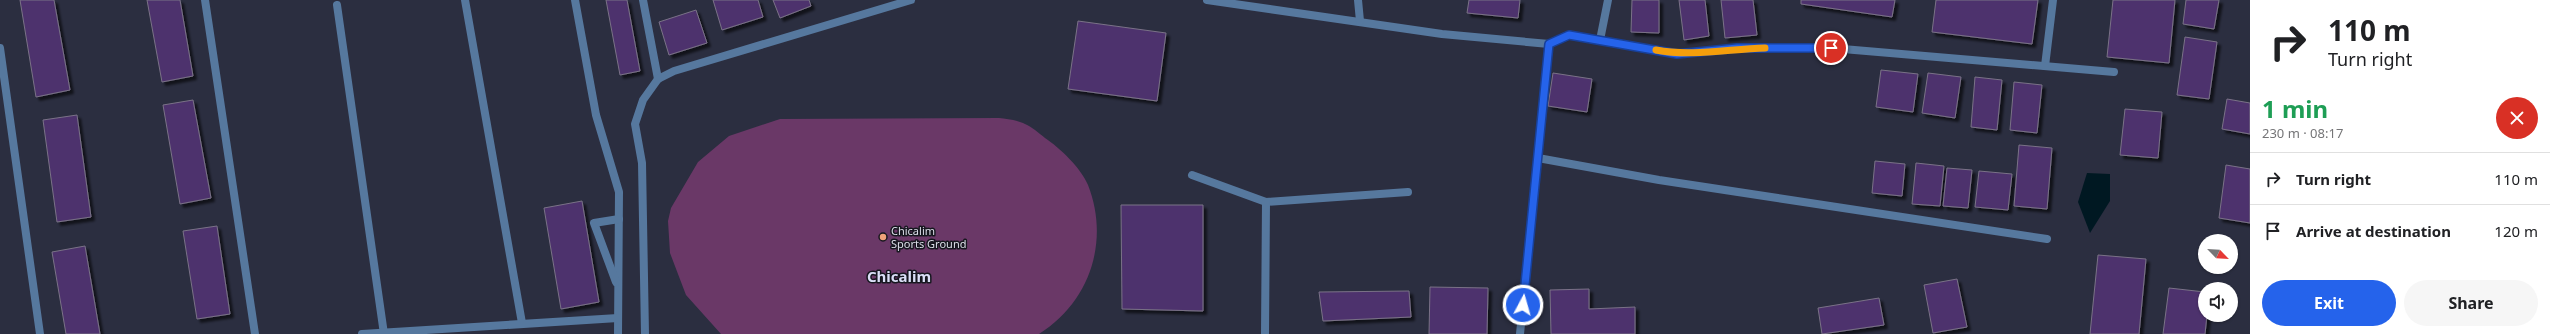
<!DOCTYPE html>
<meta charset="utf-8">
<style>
body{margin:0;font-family:"Noto Sans",sans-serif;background:#f6f6f6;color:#202124;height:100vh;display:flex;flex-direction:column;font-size:15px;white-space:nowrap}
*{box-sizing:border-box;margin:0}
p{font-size:13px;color:#757577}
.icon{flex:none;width:22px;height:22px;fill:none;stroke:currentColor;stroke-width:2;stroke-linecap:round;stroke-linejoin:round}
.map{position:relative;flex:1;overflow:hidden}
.panel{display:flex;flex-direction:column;background:#fff;width:300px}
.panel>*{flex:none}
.guide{background:#fff;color:#202124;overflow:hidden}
.needle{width:26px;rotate:115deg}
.fabs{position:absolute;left:2198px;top:234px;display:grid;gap:8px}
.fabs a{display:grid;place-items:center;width:40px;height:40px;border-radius:50%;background:#fff;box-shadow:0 1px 3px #0004;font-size:20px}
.pin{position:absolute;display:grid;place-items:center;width:34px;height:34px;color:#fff;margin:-17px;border:2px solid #fff;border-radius:50%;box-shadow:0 1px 4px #0007}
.me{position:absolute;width:44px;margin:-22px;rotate:6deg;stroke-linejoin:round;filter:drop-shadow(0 0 3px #0008)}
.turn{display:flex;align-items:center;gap:14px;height:84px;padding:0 12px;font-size:18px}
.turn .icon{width:52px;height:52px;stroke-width:2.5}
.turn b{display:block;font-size:28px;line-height:34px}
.round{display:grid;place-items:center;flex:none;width:42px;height:42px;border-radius:21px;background:#f6f6f6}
.headline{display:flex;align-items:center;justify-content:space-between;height:68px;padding:0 12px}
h1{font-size:24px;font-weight:700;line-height:30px;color:#1e9e55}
.cta{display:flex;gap:8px;margin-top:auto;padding:8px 12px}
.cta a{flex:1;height:46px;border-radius:24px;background:#2563eb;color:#fff;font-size:16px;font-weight:700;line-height:46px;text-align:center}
.cta a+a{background:#f6f6f6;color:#202124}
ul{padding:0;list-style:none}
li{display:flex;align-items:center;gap:12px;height:52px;padding:0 12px;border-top:1px solid #e0e0e0}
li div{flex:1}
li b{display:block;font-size:15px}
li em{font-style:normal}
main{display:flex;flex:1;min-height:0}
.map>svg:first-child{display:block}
.green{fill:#6a3867}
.water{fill:#001822}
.building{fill:#4e336d;stroke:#7a7287;filter:url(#shadow)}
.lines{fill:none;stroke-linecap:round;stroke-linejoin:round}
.minor{stroke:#56789e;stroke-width:8}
.route-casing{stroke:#184099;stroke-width:10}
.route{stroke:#2563eb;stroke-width:7}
.slow{stroke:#f59e0b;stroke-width:7}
.poi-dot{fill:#f0a27a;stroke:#16171f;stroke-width:1.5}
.labels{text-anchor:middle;stroke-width:3;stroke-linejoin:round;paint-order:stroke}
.poi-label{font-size:11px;fill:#dcdee9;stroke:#16171f;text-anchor:start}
.district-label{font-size:15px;font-weight:bold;fill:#dbdff7;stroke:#16171f}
</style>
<main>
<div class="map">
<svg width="2250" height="334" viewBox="0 0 2250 334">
<defs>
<filter id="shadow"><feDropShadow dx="3.5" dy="3.5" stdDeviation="1" flood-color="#0009"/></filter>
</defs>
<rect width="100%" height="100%" fill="#2b2e40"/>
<path class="green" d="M 999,118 C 1007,119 1018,120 1025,124 C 1032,127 1039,133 1045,138 C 1060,148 1081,168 1088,185 C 1110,241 1090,302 1039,334 L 721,334 L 686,295 L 670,253 L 668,221 L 671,208 L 698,162 L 729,136 L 780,119 Z"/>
<polygon class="water" points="2087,173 2110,174 2110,201 2090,233 2078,202"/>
<g class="building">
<polygon points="20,0 54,0 70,90 36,97"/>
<polygon points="147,0 180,0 193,76 162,82"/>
<polygon points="606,0 627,0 640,71 620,75"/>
<polygon points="713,0 758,0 763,17 722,30"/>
<polygon points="773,0 809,0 811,6 780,18"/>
<polygon points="1469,0 1520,0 1518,18 1467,13"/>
<polygon points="1632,0 1659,0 1659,33 1631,32"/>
<polygon points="1679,0 1705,0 1709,36 1684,40"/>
<polygon points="1721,0 1753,0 1757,35 1725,38"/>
<polygon points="1801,0 1895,0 1892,17 1801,4"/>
<polygon points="1936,0 2038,0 2032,44 1932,32"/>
<polygon points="2113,0 2175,0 2169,63 2107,57"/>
<polygon points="2186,0 2219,0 2214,29 2183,24"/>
<polygon points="696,10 707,43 669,55 659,22"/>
<polygon points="1078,21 1166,33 1157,101 1068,89"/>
<polygon points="2185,37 2217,42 2209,99 2177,95"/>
<polygon points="1881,70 1918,74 1913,112 1876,107"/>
<polygon points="1553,73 1592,79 1587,112 1548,106"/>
<polygon points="1928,73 1961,77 1955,118 1922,113"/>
<polygon points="1975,77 2002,80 1997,130 1971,127"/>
<polygon points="2014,82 2042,85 2037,133 2010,130"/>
<polygon points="2227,99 2250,103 2250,134 2222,129"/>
<polygon points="193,100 211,198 180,204 163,105"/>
<polygon points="2125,109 2162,112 2158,158 2120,155"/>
<polygon points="77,115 91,217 57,222 43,120"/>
<polygon points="2019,145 2052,148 2047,209 2014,206"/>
<polygon points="1875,161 1905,164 1902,196 1872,193"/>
<polygon points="1916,163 1944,166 1940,206 1912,204"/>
<polygon points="2226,165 2250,169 2250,223 2219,218"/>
<polygon points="1947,168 1972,170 1968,208 1943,206"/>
<polygon points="1979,171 2012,174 2008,210 1975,207"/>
<polygon points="582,201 599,302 561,309 544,208"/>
<polygon points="1121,205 1203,205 1203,311 1122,309"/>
<polygon points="217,226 230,314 197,319 183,231"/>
<polygon points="85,246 100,334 66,334 52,252"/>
<polygon points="2098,255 2146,259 2139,334 2090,334"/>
<polygon points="1957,279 1967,327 1933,333 1924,285"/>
<polygon points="1430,287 1488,288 1487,334 1429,334"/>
<polygon points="2169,288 2205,292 2205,315 2207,315 2205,334 2163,334"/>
<polygon points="1589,289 1589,309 1635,307 1635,334 1551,334 1550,290"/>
<polygon points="1409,291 1411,317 1323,321 1319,292"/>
<polygon points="1879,298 1884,325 1822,334 1818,308"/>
</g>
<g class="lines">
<g class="minor">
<polyline points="205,0 255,334"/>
<polyline points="465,0 522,323"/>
<polyline points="575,0 596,115 619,192 618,334"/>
<polyline points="643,0 658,79"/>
<polyline points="1207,0 1442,34 1549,44"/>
<polyline points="1358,0 1360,21"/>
<polyline points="337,5 384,334"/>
<polyline points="1600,40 1608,0"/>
<polyline points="0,48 40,334"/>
<polyline points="2045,66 2053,0"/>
<polyline points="1538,158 1659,180 2047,239"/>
<polyline points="1192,175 1266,202 1408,192"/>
<polyline points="616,282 594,223 619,219"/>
<polyline points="362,334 618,318"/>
<polyline points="645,334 642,163 635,124 643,100 658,79 674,71 911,0"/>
<polyline points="1265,334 1266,202"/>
<polyline points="1520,334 1549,44 1569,35 1677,54 1737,48 1831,48 2114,72"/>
</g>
</g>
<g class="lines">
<g class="route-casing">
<polyline id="route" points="1523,305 1549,44 1569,35 1677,54 1737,48 1831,48"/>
</g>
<use href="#route" class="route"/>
<path class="slow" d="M 1656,50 C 1692,57 1729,49 1765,48"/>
</g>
<circle class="poi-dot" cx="883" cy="237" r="4"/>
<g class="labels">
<g class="poi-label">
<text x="891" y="235">Chicalim<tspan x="891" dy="13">Sports Ground</tspan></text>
</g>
<g class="district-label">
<text x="899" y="282">Chicalim</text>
</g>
</g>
</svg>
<div class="fabs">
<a><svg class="needle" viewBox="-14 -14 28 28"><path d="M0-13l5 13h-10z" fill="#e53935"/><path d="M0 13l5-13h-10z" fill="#757577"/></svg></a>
<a><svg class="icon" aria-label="sound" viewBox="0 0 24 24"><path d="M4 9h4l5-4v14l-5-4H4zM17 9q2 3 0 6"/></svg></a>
</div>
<div class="pin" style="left:1831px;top:48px;background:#d93025"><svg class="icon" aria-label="arrive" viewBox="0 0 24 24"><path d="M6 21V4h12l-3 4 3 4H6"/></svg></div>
<svg class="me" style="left:1523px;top:305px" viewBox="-20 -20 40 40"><circle r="17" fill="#2563eb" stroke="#fff" stroke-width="3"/><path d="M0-11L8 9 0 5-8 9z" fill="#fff"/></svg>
</div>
<section class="panel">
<div class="guide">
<div class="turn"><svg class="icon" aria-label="right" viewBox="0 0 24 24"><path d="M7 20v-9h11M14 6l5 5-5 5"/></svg><div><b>110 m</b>Turn right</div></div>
</div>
<div class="headline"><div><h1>1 min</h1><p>230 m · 08:17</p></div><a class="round" style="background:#d93025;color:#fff"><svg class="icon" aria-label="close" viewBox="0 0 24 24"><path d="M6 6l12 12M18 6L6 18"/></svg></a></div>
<ul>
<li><svg class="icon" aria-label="right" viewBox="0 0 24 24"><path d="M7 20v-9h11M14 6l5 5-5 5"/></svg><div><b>Turn right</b></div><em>110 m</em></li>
<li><svg class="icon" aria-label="arrive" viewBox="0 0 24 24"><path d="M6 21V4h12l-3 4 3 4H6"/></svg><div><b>Arrive at destination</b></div><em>120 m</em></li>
</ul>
<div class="cta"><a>Exit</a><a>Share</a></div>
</section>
</main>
